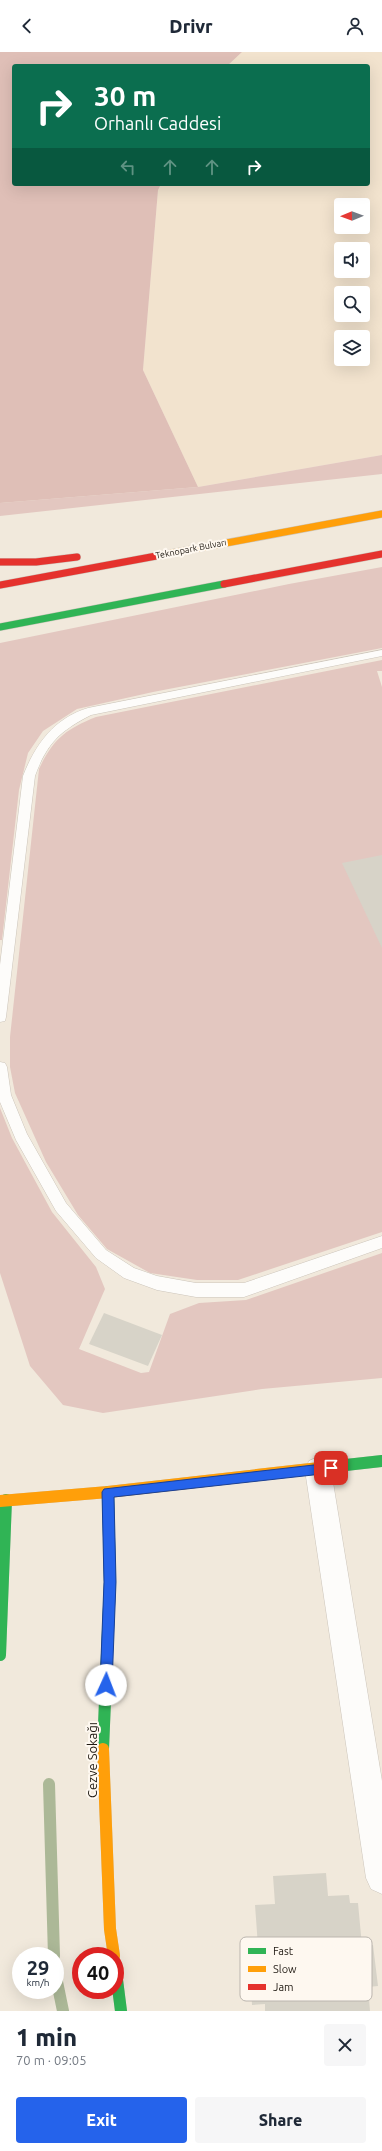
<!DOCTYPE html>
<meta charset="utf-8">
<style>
body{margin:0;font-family:Ubuntu,sans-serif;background:#f6f6f7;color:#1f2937;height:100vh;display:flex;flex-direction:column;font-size:15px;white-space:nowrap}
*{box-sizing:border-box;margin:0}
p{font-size:13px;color:#747a83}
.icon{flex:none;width:22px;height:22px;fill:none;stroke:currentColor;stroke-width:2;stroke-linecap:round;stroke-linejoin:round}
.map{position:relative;height:1959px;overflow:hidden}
.drawer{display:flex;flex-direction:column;background:#fff;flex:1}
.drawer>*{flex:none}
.top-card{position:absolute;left:12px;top:12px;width:358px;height:122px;border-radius:4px;box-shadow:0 4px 16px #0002;background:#0b6e4f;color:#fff;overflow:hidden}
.needle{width:26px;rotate:269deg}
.fabs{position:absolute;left:334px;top:146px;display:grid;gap:8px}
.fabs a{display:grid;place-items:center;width:36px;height:36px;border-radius:4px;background:#fff;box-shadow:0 4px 16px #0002;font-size:20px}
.speed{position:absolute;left:12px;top:1895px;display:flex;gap:8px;font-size:20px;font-weight:700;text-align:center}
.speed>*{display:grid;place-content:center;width:52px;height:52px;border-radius:50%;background:#fff;box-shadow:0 4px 16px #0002;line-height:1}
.speed small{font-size:10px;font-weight:400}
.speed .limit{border:6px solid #d22;background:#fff;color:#111}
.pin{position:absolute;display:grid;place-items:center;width:34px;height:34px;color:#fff;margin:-17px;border-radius:8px;box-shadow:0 2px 6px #0006}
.me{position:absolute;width:44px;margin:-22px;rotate:2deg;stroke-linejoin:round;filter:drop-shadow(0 0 3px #0008)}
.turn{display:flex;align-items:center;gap:14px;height:84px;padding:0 16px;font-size:18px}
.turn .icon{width:52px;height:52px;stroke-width:2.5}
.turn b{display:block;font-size:28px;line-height:34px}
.lanes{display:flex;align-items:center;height:38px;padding:0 16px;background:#0003;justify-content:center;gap:20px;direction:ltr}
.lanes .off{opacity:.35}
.round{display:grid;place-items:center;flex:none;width:42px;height:42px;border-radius:4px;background:#f6f6f7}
.summary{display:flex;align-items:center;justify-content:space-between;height:68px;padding:0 16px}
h1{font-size:24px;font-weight:800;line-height:30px}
.primary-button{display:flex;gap:8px;margin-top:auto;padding:8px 16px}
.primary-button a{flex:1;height:46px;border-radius:4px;background:#2563eb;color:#fff;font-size:16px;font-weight:800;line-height:46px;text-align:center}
.primary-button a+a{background:#f6f6f7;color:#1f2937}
header{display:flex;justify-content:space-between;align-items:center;height:52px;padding:0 16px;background:#fff;font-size:18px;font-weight:800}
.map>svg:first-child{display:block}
.built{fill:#f2e3ce;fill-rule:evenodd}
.green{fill:#e3c7c0}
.forest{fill:#dfbfb7}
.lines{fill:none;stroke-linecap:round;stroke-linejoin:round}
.stream{stroke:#acb897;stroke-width:12}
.building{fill:#d7d3c8}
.lane-casing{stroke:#ccc5bb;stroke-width:1}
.street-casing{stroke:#ccc5bb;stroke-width:1}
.fast-far1-casing{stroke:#ccc5bb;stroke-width:8}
.fast-casing{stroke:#ccc5bb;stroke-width:12}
.slow-far1-casing{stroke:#ccc5bb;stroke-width:8}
.slow-casing{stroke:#ccc5bb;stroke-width:12}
.jam-casing{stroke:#ccc5bb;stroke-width:8}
.lane{fill:#fdfcfa;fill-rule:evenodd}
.street{fill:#fdfcfa;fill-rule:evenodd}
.fast-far1{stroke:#30b455;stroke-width:7}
.fast{stroke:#30b455;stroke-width:12}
.slow-far1{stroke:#ff9f0a;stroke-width:7}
.slow{stroke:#ff9f0a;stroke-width:12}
.jam{stroke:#e5322d;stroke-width:7}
.route{fill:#2563eb;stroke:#184099}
.labels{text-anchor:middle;stroke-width:4;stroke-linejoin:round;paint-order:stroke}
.far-street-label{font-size:9px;fill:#201a13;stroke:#fef8f0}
.near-street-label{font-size:13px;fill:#201a13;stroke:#fef8f0}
.key{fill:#fef8f0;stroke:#bbb5ae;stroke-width:1}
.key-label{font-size:11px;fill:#201a13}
</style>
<header><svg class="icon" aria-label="back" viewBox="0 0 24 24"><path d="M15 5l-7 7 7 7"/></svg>Drivr<svg class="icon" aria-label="person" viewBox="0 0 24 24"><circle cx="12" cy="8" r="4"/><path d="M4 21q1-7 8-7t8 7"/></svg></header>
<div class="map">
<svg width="382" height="1959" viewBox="0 0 382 1959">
<rect width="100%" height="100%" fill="#f1e9dc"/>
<path class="built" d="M 242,0 L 382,0 L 382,403 L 198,435 L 143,318 L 158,138 L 161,132 L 368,132 L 368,14 L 227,14 ZM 341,153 L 363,153 L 363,175 L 341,175 ZM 341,197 L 363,197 L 363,219 L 341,219 ZM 341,241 L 363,241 L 363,263 L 341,263 ZM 341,285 L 363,285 L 363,307 L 341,307 Z"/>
<g class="green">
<polygon points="382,403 382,422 0,464 0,451 198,435"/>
<polygon points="382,515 382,596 153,640 77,657 43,679 28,701 19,738 2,888 0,888 0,591 289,532"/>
<path d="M 382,608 L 382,619 L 377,619 L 382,635 L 382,1180 L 238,1228 L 197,1228 L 150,1221 L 107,1197 L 78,1163 L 46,1110 L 15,1041 L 10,1015 L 10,985 L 39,717 C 53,687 66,677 96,665 Z"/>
<polygon points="0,1056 12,1086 52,1160 96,1215 105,1237 79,1297 141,1321 149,1320 170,1262 199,1251 246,1248 382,1201 382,1326 262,1337 103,1361 63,1353 30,1314 0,1221"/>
</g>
<polygon class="forest" points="0,0 242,0 227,14 14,14 14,132 161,132 158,138 143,318 198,435 0,451"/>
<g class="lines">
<g class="stream">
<polyline points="49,1732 54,1904"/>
<polyline points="55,1920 63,1959"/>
</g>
</g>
<g class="building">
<polygon points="382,803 382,896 342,811"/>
<polygon points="104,1261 162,1283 148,1314 89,1292"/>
<polygon points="326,1821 328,1844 349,1843 350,1851 358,1851 362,1894 373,1893 378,1934 368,1935 370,1959 265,1959 265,1952 252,1953 250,1908 259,1908 255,1853 275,1852 273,1824"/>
</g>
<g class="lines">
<g class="lane-casing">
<g id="lane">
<path d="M 382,598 L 382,604 L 91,663 C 60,679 47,691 35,724 L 6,965 L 5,969 L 0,970 L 0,913 L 23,724 C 35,693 54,666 88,656 Z"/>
<polygon points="0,1010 5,1011 7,1015 11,1043 27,1082 66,1151 106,1198 134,1216 157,1224 196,1231 244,1231 382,1184 382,1196 244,1245 196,1245 157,1238 124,1226 96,1206 56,1159 16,1088 0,1050"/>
</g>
</g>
<g class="street-casing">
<polygon id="street" points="318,1405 327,1409 331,1418 382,1729 382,1842 371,1837 366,1826 305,1418 309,1409"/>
</g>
<g class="fast-far1-casing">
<polyline id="fast-far1" points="0,575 224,532"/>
</g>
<g class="fast-casing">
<g id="fast">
<polyline points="328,1415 382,1409"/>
<polyline points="0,1603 6,1448"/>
<polyline points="103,1697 110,1530 108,1440"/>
<polyline points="115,1912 121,1959"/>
</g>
</g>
<g class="slow-far1-casing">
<polyline id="slow-far1" points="167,502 382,462"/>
</g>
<g class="slow-casing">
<g id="slow">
<polyline points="0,1449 108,1440 328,1415"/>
<polyline points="103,1697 110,1877 114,1904"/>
</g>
</g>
<g class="jam-casing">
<g id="jam">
<polyline points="0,510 36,510 77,505"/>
<polyline points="224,532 382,502"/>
<polyline points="0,533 167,502"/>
</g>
</g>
<use href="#lane" class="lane"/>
<use href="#street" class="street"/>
<use href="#fast-far1" class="fast-far1"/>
<use href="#fast" class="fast"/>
<use href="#slow-far1" class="slow-far1"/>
<use href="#slow" class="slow"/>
<use href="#jam" class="jam"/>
</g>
<polygon class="route" points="331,1411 335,1412 336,1416 335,1420 331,1421 114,1445 116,1530 112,1633 110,1637 106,1639 102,1637 100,1633 104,1530 102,1440 104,1437"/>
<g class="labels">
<g class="far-street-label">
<text transform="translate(191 497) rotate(-11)" y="3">Teknopark Bulvarı</text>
</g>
<g class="near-street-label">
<text transform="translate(92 1708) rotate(-90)" y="5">Cezve Sokağı</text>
</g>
</g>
<rect x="240" y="1885" width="132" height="64" rx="6" class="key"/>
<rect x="248" y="1896" width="18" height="6" fill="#30b455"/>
<rect x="248" y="1914" width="18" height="6" fill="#ff9f0a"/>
<rect x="248" y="1932" width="18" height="6" fill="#e5322d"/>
<g class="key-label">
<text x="273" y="1903">Fast</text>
<text x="273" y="1921">Slow</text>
<text x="273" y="1939">Jam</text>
</g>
</svg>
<div class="fabs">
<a><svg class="needle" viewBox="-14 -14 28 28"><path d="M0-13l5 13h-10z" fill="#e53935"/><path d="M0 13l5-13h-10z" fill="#747a83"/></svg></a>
<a><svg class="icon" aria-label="sound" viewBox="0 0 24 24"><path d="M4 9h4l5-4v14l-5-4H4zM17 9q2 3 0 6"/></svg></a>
<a><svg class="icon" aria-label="search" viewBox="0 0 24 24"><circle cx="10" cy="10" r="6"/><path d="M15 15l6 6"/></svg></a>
<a><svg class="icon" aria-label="layers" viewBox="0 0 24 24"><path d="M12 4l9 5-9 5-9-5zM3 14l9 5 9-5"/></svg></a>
</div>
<div class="speed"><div>29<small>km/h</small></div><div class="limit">40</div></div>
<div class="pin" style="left:331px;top:1416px;background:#d93025"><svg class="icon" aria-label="arrive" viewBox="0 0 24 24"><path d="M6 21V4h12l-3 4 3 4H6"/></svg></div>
<svg class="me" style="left:106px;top:1633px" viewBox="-20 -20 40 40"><circle r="19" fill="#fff"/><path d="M0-13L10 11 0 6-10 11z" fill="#2563eb"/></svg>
<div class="top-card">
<div class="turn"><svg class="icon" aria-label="right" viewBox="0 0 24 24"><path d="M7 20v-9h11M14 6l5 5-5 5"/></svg><div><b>30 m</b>Orhanlı Caddesi</div></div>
<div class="lanes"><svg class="icon off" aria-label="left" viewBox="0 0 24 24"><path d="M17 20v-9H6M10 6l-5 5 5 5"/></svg><svg class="icon off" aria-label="ahead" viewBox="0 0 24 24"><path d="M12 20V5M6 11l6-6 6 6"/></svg><svg class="icon off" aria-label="ahead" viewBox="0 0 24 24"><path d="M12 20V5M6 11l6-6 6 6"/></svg><svg class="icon" aria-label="right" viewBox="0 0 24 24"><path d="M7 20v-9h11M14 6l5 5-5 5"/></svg></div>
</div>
</div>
<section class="drawer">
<div class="summary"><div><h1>1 min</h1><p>70 m · 09:05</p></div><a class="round"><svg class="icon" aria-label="close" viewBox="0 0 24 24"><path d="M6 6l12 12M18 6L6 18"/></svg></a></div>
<div class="primary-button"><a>Exit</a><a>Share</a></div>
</section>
